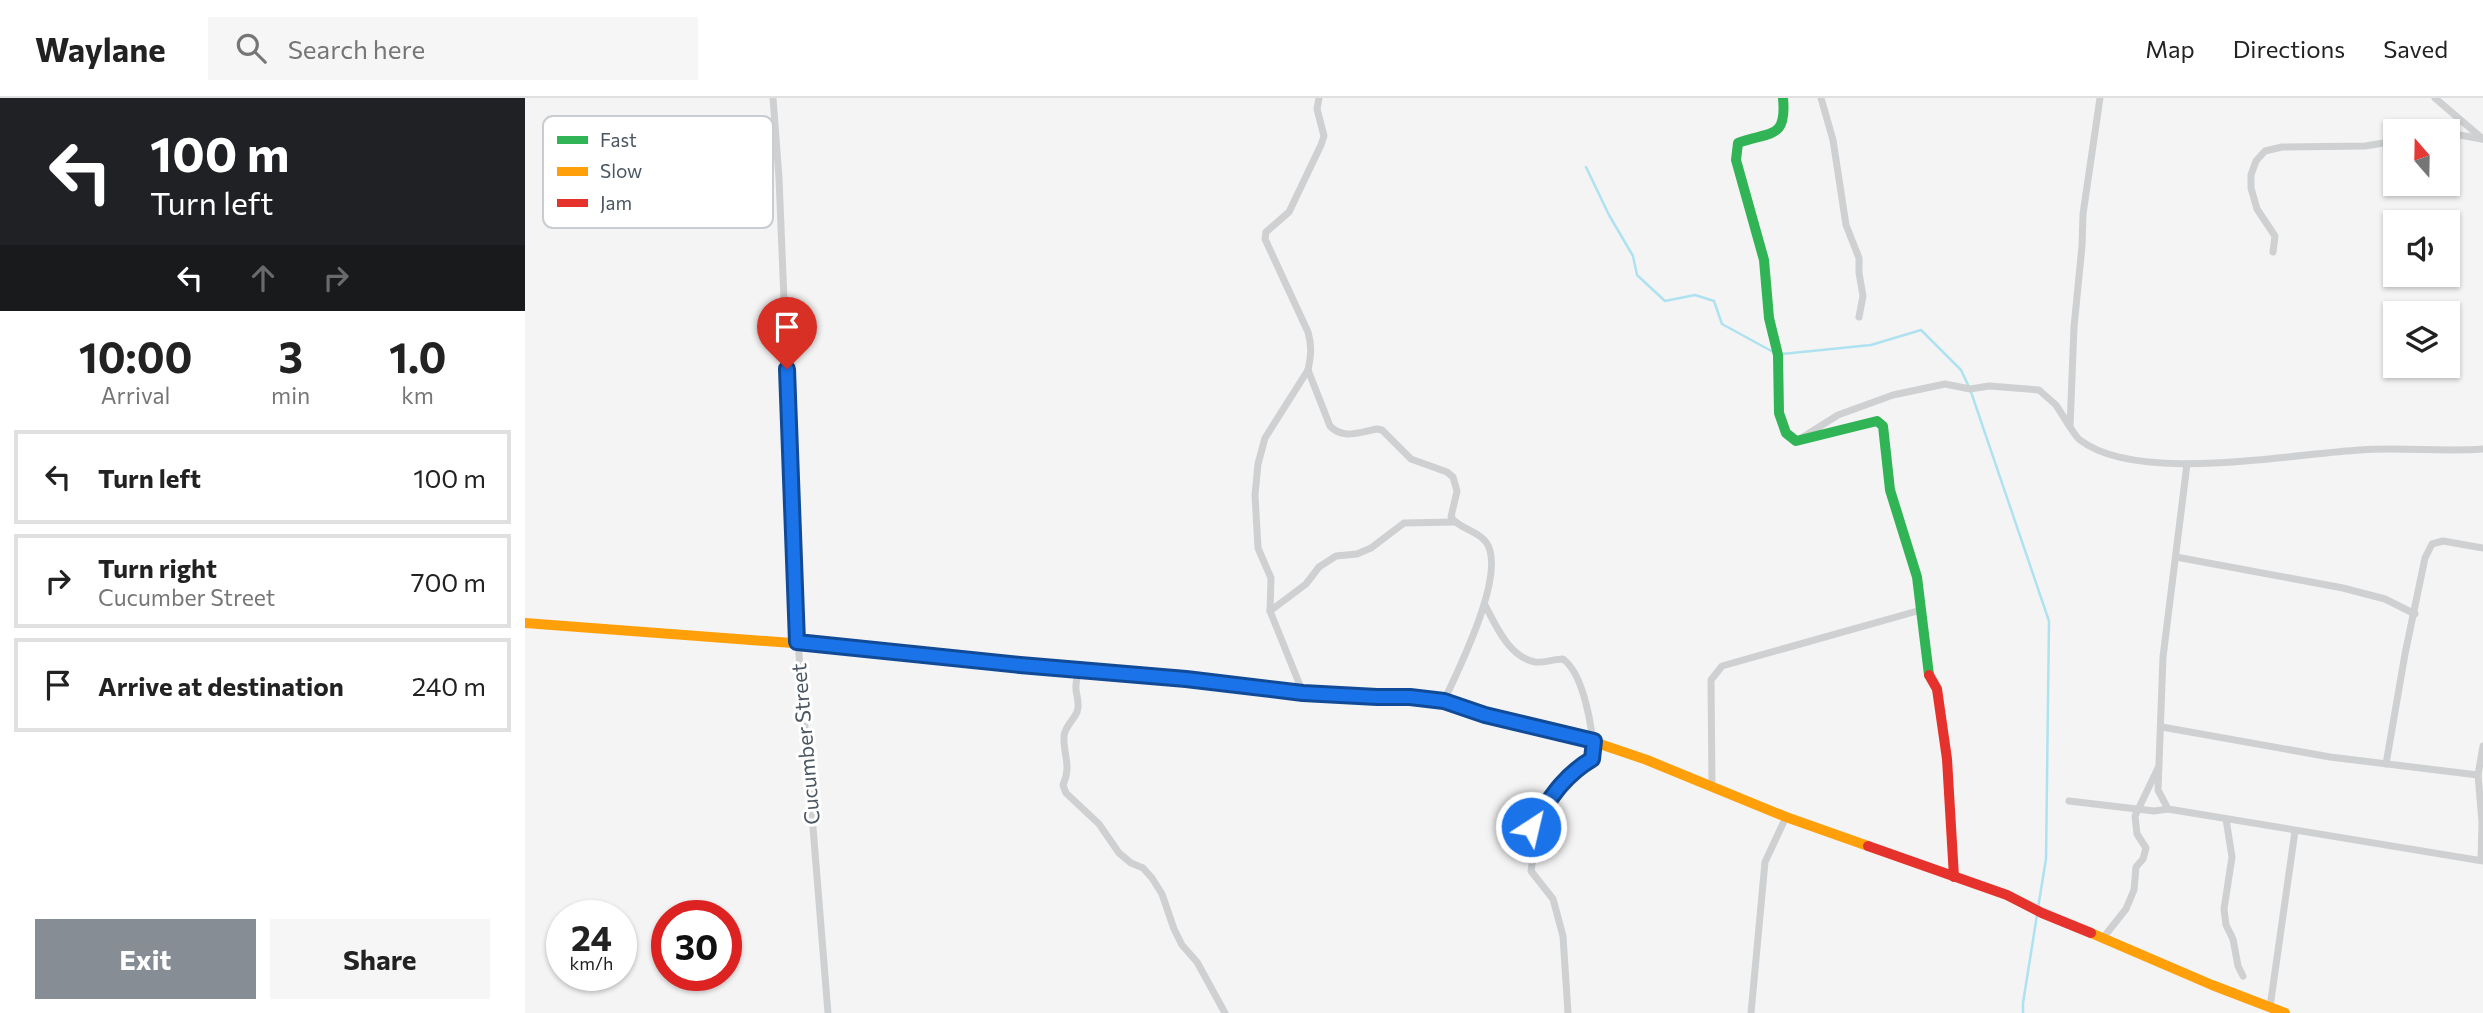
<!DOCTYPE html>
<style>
body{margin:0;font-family:Commissioner,sans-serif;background:#f6f6f6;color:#222;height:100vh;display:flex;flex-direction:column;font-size:26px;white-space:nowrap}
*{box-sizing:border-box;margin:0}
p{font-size:23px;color:#767676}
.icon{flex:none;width:38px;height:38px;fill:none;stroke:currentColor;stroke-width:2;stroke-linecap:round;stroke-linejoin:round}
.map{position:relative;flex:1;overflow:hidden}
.details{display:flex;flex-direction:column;background:#fff;width:525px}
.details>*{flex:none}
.banner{background:#202124;color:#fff;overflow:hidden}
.needle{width:46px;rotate:340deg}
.buttons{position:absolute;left:1858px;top:21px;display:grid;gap:14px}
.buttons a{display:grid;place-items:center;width:77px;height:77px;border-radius:0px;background:#fff;box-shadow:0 2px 5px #0004;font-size:35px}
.speed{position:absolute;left:21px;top:802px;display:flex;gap:14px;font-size:35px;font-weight:700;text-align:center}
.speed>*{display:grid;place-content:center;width:91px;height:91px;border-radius:50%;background:#fff;box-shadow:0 2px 5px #0004;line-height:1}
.speed small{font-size:18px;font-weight:400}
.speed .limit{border:10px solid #d22;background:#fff;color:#111}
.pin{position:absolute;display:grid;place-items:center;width:60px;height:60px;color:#fff;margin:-72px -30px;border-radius:50% 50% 50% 0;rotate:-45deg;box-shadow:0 0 7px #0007}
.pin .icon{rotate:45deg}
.me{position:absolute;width:77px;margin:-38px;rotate:35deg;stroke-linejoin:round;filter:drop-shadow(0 0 5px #0008)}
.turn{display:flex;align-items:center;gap:24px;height:147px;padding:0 35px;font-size:32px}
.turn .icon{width:91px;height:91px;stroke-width:2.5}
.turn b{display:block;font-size:49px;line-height:60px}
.lanes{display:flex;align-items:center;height:66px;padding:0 35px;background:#0003;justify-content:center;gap:35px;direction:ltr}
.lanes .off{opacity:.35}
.eta{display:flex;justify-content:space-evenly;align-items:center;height:119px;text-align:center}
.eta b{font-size:42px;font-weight:700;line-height:49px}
.button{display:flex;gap:14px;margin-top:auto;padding:14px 35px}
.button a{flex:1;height:80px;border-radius:0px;background:#868d94;color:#fff;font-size:28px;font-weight:700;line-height:80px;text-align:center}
.button a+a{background:#f6f6f6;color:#222}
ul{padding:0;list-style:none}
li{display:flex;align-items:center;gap:21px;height:94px;margin:0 14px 10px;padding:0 21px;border:4px solid #e0e0e0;border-radius:0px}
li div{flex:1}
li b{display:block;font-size:26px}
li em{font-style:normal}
header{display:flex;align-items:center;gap:42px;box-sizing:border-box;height:98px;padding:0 35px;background:#fff;border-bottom:2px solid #e0e0e0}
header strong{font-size:33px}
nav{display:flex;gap:38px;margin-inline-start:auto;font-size:24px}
.search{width:490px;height:63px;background:#f6f6f6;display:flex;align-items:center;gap:18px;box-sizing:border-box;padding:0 24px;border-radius:0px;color:#767676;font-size:26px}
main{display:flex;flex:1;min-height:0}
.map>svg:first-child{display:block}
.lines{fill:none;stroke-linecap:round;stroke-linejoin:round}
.stream{stroke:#aee2f0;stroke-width:2.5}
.street{stroke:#ced0d2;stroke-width:7}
.fast{stroke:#30b455;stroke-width:10}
.slow{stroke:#ff9f0a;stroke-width:10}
.jam{stroke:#e5322d;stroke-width:10}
.route-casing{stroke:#114b97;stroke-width:18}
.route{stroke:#1a73e8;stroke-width:12}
.labels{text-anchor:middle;stroke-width:6;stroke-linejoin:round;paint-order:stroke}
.street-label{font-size:21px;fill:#4a5661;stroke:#fff}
.key{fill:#fff;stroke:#c9ccd0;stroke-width:2}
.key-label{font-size:19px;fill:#4a5661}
</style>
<header>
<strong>Waylane</strong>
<div class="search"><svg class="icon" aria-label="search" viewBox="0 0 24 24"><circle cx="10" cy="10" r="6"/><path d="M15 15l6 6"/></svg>Search here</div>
<nav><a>Map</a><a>Directions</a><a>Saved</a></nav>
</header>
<main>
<section class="details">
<div class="banner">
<div class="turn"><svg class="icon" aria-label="left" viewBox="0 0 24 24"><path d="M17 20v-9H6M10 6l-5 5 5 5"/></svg><div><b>100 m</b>Turn left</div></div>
<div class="lanes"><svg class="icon" aria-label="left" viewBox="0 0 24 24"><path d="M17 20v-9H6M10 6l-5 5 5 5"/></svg><svg class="icon off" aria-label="ahead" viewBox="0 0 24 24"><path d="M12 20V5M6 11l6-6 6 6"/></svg><svg class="icon off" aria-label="right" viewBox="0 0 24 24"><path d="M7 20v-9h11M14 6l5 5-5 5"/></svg></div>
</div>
<div class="eta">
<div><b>10:00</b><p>Arrival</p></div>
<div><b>3</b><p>min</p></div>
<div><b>1.0</b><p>km</p></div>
</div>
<ul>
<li><svg class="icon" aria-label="left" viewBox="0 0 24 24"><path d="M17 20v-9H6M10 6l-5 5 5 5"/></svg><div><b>Turn left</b></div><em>100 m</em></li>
<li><svg class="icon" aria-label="right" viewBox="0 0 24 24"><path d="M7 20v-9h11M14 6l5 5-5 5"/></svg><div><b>Turn right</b><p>Cucumber Street</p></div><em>700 m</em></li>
<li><svg class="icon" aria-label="arrive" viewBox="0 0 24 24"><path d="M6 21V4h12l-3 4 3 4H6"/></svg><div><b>Arrive at destination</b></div><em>240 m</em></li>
</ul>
<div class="button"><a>Exit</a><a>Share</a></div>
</section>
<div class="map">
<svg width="1958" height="915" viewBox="0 0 1958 915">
<rect width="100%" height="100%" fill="#f4f4f4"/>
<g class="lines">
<g class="stream">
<polyline points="1061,69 1084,117 1108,158 1112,177 1140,203 1170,197 1189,203 1197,226 1250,255"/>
<polyline points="1257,256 1346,247 1396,232 1436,272 1445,291 1524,523 1521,761 1513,810"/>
<polyline points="1498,915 1498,905 1512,817"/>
</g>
<g class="street">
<polyline points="248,0 254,80 273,544 303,915"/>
<polyline points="1296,0 1308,42 1321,127 1334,160 1334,175 1338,198 1334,219"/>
<path d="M 1575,0 L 1558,116 L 1557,148 L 1549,229 L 1545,329 C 1548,333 1551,339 1555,342 C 1612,386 1765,356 1835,352 C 1876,349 1917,354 1958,351"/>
<polyline points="1910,0 1958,41"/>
<polyline points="1923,35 1957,41"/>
<polyline points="1748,154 1750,138 1732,111 1726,90 1726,77 1731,63 1740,53 1757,49 1840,48 1871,43"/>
<path d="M 783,272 L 805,328 C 818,342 835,334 852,331 L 857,332 L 886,361 L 922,374 L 928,379 L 932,393 L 926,419 C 934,431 952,432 961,444 C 983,474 933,572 919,603"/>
<polyline points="1278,339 1313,317 1368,297 1420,286 1445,291 1464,288 1514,292 1531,307 1545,329"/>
<polyline points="1662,366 1638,559 1633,692 1643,711 1958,763"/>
<polyline points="1651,459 1818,490 1860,501 1890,516"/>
<path d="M 960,507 C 971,528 984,559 1010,564 C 1019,565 1029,561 1038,561 C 1059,576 1070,637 1067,661 C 1038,679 1025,701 1006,729 L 1009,753 L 1006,773 L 1028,801 L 1038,838 L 1043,915"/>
<polyline points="745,513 781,486 794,469 811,458 832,456 846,450 879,425 930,424"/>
<path d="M 554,570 C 553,577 550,585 551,592 C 552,600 555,606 552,614 C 548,623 540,628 539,638 C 538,657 547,667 538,687 L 541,695 L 574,726 L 594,755 L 606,765 L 618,770 L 627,780 L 637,796 L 649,831 L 657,847 L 672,864 L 700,915"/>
<path d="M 778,595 L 745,513 L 746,480 L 733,450 L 730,397 L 733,366 L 740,340 L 783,272 C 786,258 787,248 783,234 L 740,141 L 741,134 L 764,114 L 796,47 L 799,38 L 792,11 L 794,0"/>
<polyline points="1637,629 1805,659 1953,677"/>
<polyline points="1861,666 1880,556 1900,460 1907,446 1918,443 1958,450"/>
<polyline points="1187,689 1186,582 1197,568 1396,512"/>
<polyline points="1544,703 1629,713 1643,711"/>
<polyline points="1701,721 1707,759 1699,811 1701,827 1708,841 1713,868 1718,878"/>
<polyline points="1956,762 1957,724 1953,677 1958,648"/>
<polyline points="1578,840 1601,811 1609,792 1611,769 1618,761 1621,750 1612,736 1610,718 1633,670"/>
<polyline points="1745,909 1770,733"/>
<polyline points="1226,915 1240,764 1261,719"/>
</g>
<g class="fast">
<path d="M 1258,0 C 1262,42 1245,33 1213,45 L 1211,62 L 1239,162 L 1244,220 L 1253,257 L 1254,315 L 1261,335 L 1271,343 L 1352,323 L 1358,328 L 1365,392 L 1392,479 L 1404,577"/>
<polyline points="568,573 661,581 778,595 885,599 923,604"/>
</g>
<g class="slow">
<polyline points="0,525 334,550"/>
<polyline points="923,604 960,617 1069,644 1122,662 1261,719 1343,748"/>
<polyline points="1566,835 1687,887 1760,915"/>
</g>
<g class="jam">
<polyline points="334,550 568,573"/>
<polyline points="1404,577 1412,591 1422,661 1429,779"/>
<polyline points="1343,748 1482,797 1517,815 1566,835"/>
</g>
</g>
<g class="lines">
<g class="route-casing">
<path id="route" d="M 262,271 L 272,544 L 495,567 L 661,581 L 778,595 L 852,599 L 885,599 L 919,603 L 960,617 L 1069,643 L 1067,661 C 1038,678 1025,701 1006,729"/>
</g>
<use href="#route" class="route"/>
</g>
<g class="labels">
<g class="street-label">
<text transform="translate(281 646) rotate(-95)" y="7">Cucumber Street</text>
</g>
</g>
<rect x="18" y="18" width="230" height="112" rx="10" class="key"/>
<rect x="32" y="38" width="31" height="8" fill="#30b455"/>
<rect x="32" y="69" width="31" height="9" fill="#ff9f0a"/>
<rect x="32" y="101" width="31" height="8" fill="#e5322d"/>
<g class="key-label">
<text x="75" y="49">Fast</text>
<text x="75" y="80">Slow</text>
<text x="75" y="112">Jam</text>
</g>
</svg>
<div class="buttons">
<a><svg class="needle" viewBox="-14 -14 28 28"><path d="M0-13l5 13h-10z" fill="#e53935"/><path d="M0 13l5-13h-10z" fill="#767676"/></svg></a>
<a><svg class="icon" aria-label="sound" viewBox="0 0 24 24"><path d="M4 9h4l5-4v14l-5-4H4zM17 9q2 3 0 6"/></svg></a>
<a><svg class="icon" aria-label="layers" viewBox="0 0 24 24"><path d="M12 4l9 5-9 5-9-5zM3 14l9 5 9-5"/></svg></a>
</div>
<div class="speed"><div>24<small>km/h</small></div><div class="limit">30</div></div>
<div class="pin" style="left:262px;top:271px;background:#d93025"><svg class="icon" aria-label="arrive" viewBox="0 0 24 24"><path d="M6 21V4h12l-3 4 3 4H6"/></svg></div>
<svg class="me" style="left:1006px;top:729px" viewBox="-20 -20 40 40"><circle r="17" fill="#1a73e8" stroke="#fff" stroke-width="3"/><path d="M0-11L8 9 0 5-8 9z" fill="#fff"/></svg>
</div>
</main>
